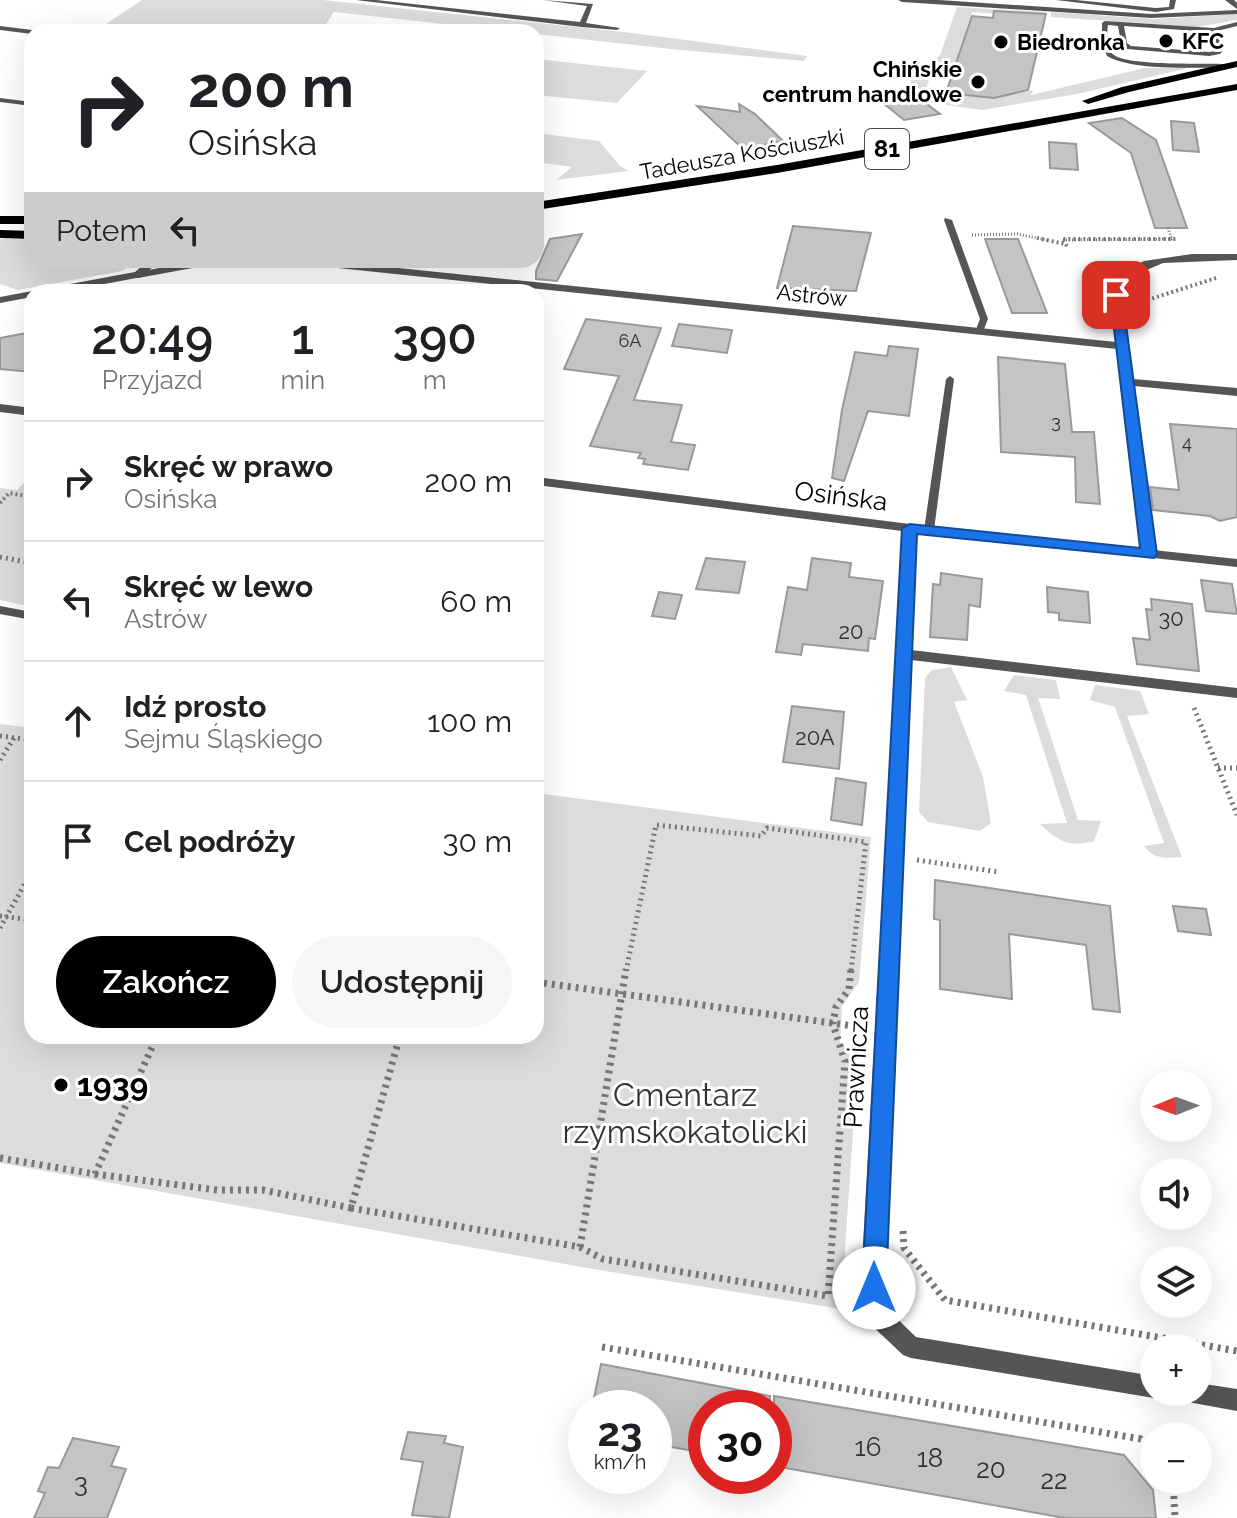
<!DOCTYPE html>
<html lang="pl">
<meta charset="utf-8">
<style>
body{margin:0;font-family:Raleway,sans-serif;background:#f6f6f6;color:#202124;height:100vh;display:flex;flex-direction:column;font-size:30px;white-space:nowrap}
*{box-sizing:border-box;margin:0}
p{font-size:26px;color:#757577}
.icon{flex:none;width:44px;height:44px;fill:none;stroke:currentColor;stroke-width:2;stroke-linecap:round;stroke-linejoin:round}
.map{position:relative;flex:1;overflow:hidden}
.side{position:absolute;left:24px;top:284px;width:520px;height:760px;display:flex;flex-direction:column;background:#fff;border-radius:24px;box-shadow:0 8px 32px #0002}
.side>*{flex:none}
.guide{position:absolute;left:24px;top:24px;width:520px;height:244px;border-radius:24px;box-shadow:0 8px 32px #0002;background:#fff;color:#202124;overflow:hidden}
.needle{width:52px;rotate:269deg}
.tools{position:absolute;left:1140px;top:1070px;display:grid;gap:16px}
.tools a{display:grid;place-items:center;width:72px;height:72px;border-radius:50%;background:#fff;box-shadow:0 8px 32px #0002;font-size:40px}
.speed{position:absolute;left:568px;top:1390px;display:flex;gap:16px;font-size:40px;font-weight:700;text-align:center}
.speed>*{display:grid;place-content:center;width:104px;height:104px;border-radius:50%;background:#fff;box-shadow:0 8px 32px #0002;line-height:1}
.speed small{font-size:20px;font-weight:400}
.speed .limit{border:12px solid #d22;background:#fff;color:#111}
.pin{position:absolute;display:grid;place-items:center;width:68px;height:68px;color:#fff;margin:-34px;border-radius:16px;box-shadow:0 4px 12px #0006}
.me{position:absolute;width:88px;margin:-44px;rotate:0deg;stroke-linejoin:round;filter:drop-shadow(0 0 6px #0008)}
.turn{display:flex;align-items:center;gap:28px;height:168px;padding:0 32px;font-size:36px}
.turn .icon{width:104px;height:104px;stroke-width:2.5}
.turn b{display:block;font-size:56px;line-height:68px}
.then{display:flex;align-items:center;height:76px;padding:0 32px;background:#0003;gap:16px;font-size:30px}
.eta{display:flex;justify-content:space-evenly;align-items:center;height:136px;text-align:center}
.eta b{font-size:48px;font-weight:600;line-height:56px}
.primary-button{display:flex;gap:16px;margin-top:auto;padding:16px 32px}
.primary-button a{flex:1;height:92px;border-radius:48px;background:#000;color:#fff;font-size:32px;font-weight:600;line-height:92px;text-align:center}
.primary-button a+a{background:#f6f6f6;color:#202124}
ul{padding:0;list-style:none}
li{display:flex;align-items:center;gap:24px;height:120px;padding:0 32px;border-top:2px solid #e0e0e0}
li div{flex:1}
li b{display:block;font-size:30px}
li em{font-style:normal}
.map>svg:first-child{display:block}
.green{fill:#dcdcdc}
.building{fill:#c4c4c4;stroke:#999;stroke-width:2}
.lines{fill:none;stroke-linecap:round;stroke-linejoin:round}
.path-far3{stroke:#777;stroke-width:3;stroke-dasharray:1 2;stroke-linecap:butt}
.path-far2{stroke:#777;stroke-width:4;stroke-dasharray:2 3;stroke-linecap:butt}
.path-far1{stroke:#777;stroke-width:5;stroke-dasharray:2 4;stroke-linecap:butt}
.path{stroke:#777;stroke-width:7;stroke-dasharray:3 5;stroke-linecap:butt}
.service{fill:#555;fill-rule:evenodd}
.pedestrian{fill:#555;fill-rule:evenodd}
.minor{fill:#555;fill-rule:evenodd}
.tertiary{fill:#555;fill-rule:evenodd}
.primary{fill:#000;fill-rule:evenodd}
.route{fill:#1a73e8;stroke:#114b97;stroke-width:2}
.poi-dot{fill:#000;stroke:#fff;stroke-width:3}
.labels{text-anchor:middle;stroke-width:6;stroke-linejoin:round;paint-order:stroke}
.far-number-label{font-size:18px;fill:#313131}
.far-poi-label{font-size:22px;font-weight:bold;fill:#000;stroke:#fff;text-anchor:start}
.far-street-label{font-size:22px;fill:#000;stroke:#fff}
.number-label{font-size:22px;fill:#313131}
.shield{fill:#fff;stroke:#4c4c4c;stroke-width:2}
.shield-label{font-size:24px;font-weight:bold;fill:#000}
.street-label{font-size:26px;fill:#000;stroke:#fff}
.near-number-label{font-size:26px;fill:#313131}
.near-poi-label{font-size:32px;font-weight:bold;fill:#000;stroke:#fff;text-anchor:start}
.near-park-label{font-size:32px;fill:#333;stroke:#fff}
</style>
<div class="map">
<svg width="1237" height="1518" viewBox="0 0 1237 1518">
<rect width="100%" height="100%" fill="#fff"/>
<g class="green">
<polygon points="142,0 323,0 624,32 807,56 804,61 671,49 334,12 321,32 94,32"/>
<polygon points="957,7 1046,12 1045,17 972,12 952,75 931,72 926,90 994,98 1033,90 1031,95 1145,68 1193,67 1077,94 982,110 903,99 905,87 910,88 912,65 931,63 940,55"/>
<polygon points="1051,12 1153,19 1237,14 1237,20 1197,27 1051,17"/>
<polygon points="536,59 647,71 617,103 536,95"/>
<polygon points="536,133 599,141 620,166 629,171 556,180 572,167 536,162"/>
<polygon points="0,239 32,239 32,260 138,260 122,271 18,290 0,284"/>
<polygon points="32,474 32,607 0,600 0,488 17,490"/>
<polygon points="951,667 967,700 954,702 983,777 991,823 980,831 928,822 919,812 925,678 932,670"/>
<path d="M 1014,675 L 1056,680 L 1060,699 L 1038,698 L 1078,820 L 1101,821 L 1094,841 C 1068,848 1059,841 1040,824 L 1067,823 L 1026,695 L 1004,691 Z"/>
<path d="M 1095,685 L 1140,691 L 1149,714 L 1127,716 L 1182,857 C 1167,858 1154,860 1144,846 L 1164,843 L 1115,707 L 1090,700 Z"/>
<polygon points="0,724 32,728 32,1036 536,1036 536,793 871,837 859,982 842,1006 840,1042 851,1055 857,1073 841,1309 593,1269 0,1163"/>
</g>
<g class="building">
<polygon points="994,11 1046,14 1028,90 994,98 946,93 972,16 993,18"/>
<polygon points="867,90 912,93 940,114 904,120"/>
<polygon points="739,104 755,114 783,141 743,149 697,106 740,112"/>
<polygon points="1122,118 1156,140 1187,228 1155,228 1131,153 1089,123"/>
<polygon points="1171,121 1194,123 1199,152 1173,150"/>
<polygon points="1049,142 1076,144 1078,170 1050,168"/>
<polygon points="793,226 871,233 856,291 777,288"/>
<polygon points="582,234 557,281 536,279 536,271 550,239"/>
<polygon points="985,239 1018,239 1047,313 1012,313"/>
<polygon points="586,319 661,328 634,400 682,405 671,442 695,445 688,470 643,464 645,459 638,458 641,453 590,446 619,376 564,369"/>
<polygon points="679,324 732,330 727,353 672,346"/>
<polygon points="32,332 32,372 0,369 0,338"/>
<polygon points="889,346 918,349 909,416 868,411 844,481 832,478 842,410 855,352 887,356"/>
<polygon points="998,357 1065,364 1072,432 1094,432 1100,504 1076,502 1075,457 1001,452"/>
<polygon points="1170,424 1237,429 1237,517 1220,521 1210,516 1153,510 1150,487 1179,490"/>
<polygon points="706,558 745,562 739,593 696,589"/>
<polygon points="812,558 851,563 849,577 883,581 875,639 869,638 868,651 803,644 801,655 776,652 788,587 807,590"/>
<polygon points="941,573 982,579 980,607 969,605 967,640 930,637 933,584 940,585"/>
<polygon points="1201,580 1232,584 1237,614 1206,611"/>
<polygon points="1047,587 1088,592 1090,623 1059,620 1059,613 1048,612"/>
<polygon points="659,592 682,595 675,619 652,616"/>
<polygon points="1151,599 1192,604 1199,671 1137,664 1133,638 1150,640 1146,609 1152,610"/>
<polygon points="792,706 844,712 839,769 783,762"/>
<polygon points="836,778 866,783 862,825 831,820"/>
<polygon points="935,880 1110,906 1120,1012 1093,1009 1086,945 1009,934 1012,999 940,989 940,920 934,919"/>
<polygon points="1173,906 1206,909 1211,935 1178,931"/>
<polygon points="601,1364 770,1396 769,1408 706,1408 706,1453 654,1444 654,1408 592,1408"/>
<polygon points="774,1396 1124,1455 1153,1490 1156,1518 1065,1518 774,1466"/>
<polygon points="408,1432 446,1436 444,1443 463,1447 449,1518 412,1515 423,1462 401,1459"/>
<polygon points="73,1438 119,1447 111,1466 126,1469 107,1518 34,1518 45,1493 38,1491 48,1467 59,1468"/>
</g>
<g class="lines">
<g class="path-far3">
<polyline points="1168,228 1172,240"/>
<polyline points="972,235 1017,234 1047,240"/>
<polyline points="1063,240 1176,239"/>
</g>
<g class="path-far2">
<polyline points="1037,238 1065,244"/>
<polyline points="1067,246 1062,239 1176,239"/>
<polyline points="1138,303 1216,278"/>
<polyline points="0,503 9,493 32,497"/>
</g>
<g class="path-far1">
<polyline points="0,557 32,563"/>
<polyline points="1194,708 1237,815"/>
<polyline points="0,736 32,740"/>
<polyline points="0,760 14,738"/>
<polyline points="1218,768 1237,768"/>
<polyline points="917,860 999,872"/>
<polyline points="0,916 32,920"/>
<polyline points="0,928 32,871"/>
<polyline points="626,971 656,825 761,836 767,828 866,842 851,971"/>
</g>
<g class="path">
<polyline points="536,982 861,1027"/>
<polyline points="0,1158 95,1174 157,1036"/>
<polyline points="95,1174 217,1190 263,1190 351,1208 400,1036"/>
<polyline points="351,1208 580,1247"/>
<polyline points="903,1231 904,1248 945,1300 1237,1351"/>
<polyline points="580,1247 603,1259 828,1296 845,1061 833,1024 836,1007 849,989 851,969"/>
<polyline points="580,1247 626,969"/>
<polyline points="602,1347 1141,1439 1154,1449"/>
<polyline points="1173,1480 1175,1518"/>
</g>
<g class="service">
<polygon points="356,0 376,0 580,22 587,6 543,0 593,4 586,23 620,28 617,30 582,27"/>
<polygon points="1056,0 1076,0 1156,8 1169,7 1170,0 1176,0 1174,9 1156,12"/>
<path d="M 1105,21 L 1214,28 L 1237,22 L 1237,26 L 1217,31 L 1224,49 L 1220,54 L 1209,56 L 1127,49 L 1121,43 L 1118,26 L 1108,25 C 1107,34 1105,49 1114,55 C 1129,66 1202,63 1223,64 L 1226,66 L 1223,68 C 1192,67 1133,71 1107,56 L 1102,44 L 1102,23 ZM 1124,26 L 1212,32 L 1218,49 L 1216,51 L 1209,52 L 1131,46 L 1127,43 Z"/>
<polygon points="0,26 32,30 35,32 32,32 32,34 0,30"/>
<polygon points="0,98 32,102 32,106 0,102"/>
<polygon points="945,218 952,220 988,319 982,334 975,332 980,319 944,220"/>
<polygon points="950,376 954,379 934,530 929,533 924,530 946,379"/>
<polygon points="0,606 32,612 32,620 0,614"/>
</g>
<polygon class="pedestrian" points="898,0 939,0 1151,14 1237,10 1237,14 1151,18 902,2"/>
<g class="minor">
<polygon points="1225,0 1234,0 1237,3 1237,9"/>
<polygon points="1192,254 1237,254 1237,260 1163,263 1126,279 1122,295 1133,379 1237,388 1237,396 1134,386 1156,554 1149,558 1142,554 1117,349 290,263 285,260 321,260 1116,342 1110,295 1117,275 1144,261"/>
<polygon points="202,260 225,260 220,263 138,278 133,275 138,272"/>
<polygon points="910,524 917,528 911,650 1237,688 1237,698 911,660 884,1263 886,1308 916,1337 1154,1376 1154,1392 1163,1392 1154,1398 911,1358 903,1355 867,1321 864,1313 862,1263 903,528"/>
<polygon points="1198,1383 1237,1389 1237,1411 1177,1400 1174,1392 1198,1392"/>
</g>
<g class="tertiary">
<polygon points="149,260 160,260 142,277 61,292 37,292 43,289 135,272"/>
<polygon points="32,291 36,292 32,292 32,297 0,303 0,297"/>
<polygon points="0,404 32,408 32,416 0,412"/>
<polygon points="536,477 910,524 1237,559 1237,567 910,532 536,485"/>
</g>
<g class="primary">
<polygon points="1237,61 1237,67 1129,92 1088,104 1082,101 1122,87"/>
<polygon points="1237,84 1237,90 777,173 536,210 536,202 777,165"/>
<rect x="0" y="216" width="32" height="8"/>
<polygon points="0,230 32,231 32,239 0,238"/>
</g>
</g>
<polygon class="route" points="1116,292 1122,295 1157,554 1154,558 917,534 886,1288 882,1297 874,1301 865,1297 862,1288 902,528 910,524 1140,548 1110,295"/>
<g class="poi-dot">
<circle cx="1166" cy="41" r="8"/>
<circle cx="1001" cy="42" r="8"/>
<circle cx="978" cy="82" r="8"/>
<circle cx="61" cy="1085" r="8"/>
</g>
<g class="labels">
<g class="far-number-label">
<text x="630" y="347">6A</text>
<text x="1056" y="428">3</text>
<text x="1187" y="449">4</text>
</g>
<g class="far-poi-label">
<text x="1182" y="49">KFC</text>
<text x="1017" y="50">Biedronka</text>
<text x="962" y="77" text-anchor="end">Chińskie<tspan x="962" dy="25">centrum handlowe</tspan></text>
</g>
<g class="far-street-label">
<text transform="translate(742 154) rotate(-10)" y="8">Tadeusza Kościuszki</text>
<text transform="translate(812 295) rotate(6)" y="8">Astrów</text>
</g>
<g class="number-label">
<text x="1171" y="626">30</text>
<text x="851" y="639">20</text>
<text x="815" y="745">20A</text>
</g>
<rect class="shield" x="865" y="129" width="44" height="40" rx="6"/>
<g class="shield-label">
<text x="887" y="157">81</text>
</g>
<g class="street-label">
<text transform="translate(841 496) rotate(7)" y="9">Osińska</text>
<text transform="translate(856 1067) rotate(-87)" y="9">Prawnicza</text>
</g>
<g class="near-number-label">
<text x="868" y="1456">16</text>
<text x="930" y="1467">18</text>
<text x="991" y="1478">20</text>
<text x="1054" y="1489">22</text>
<text x="81" y="1492">3</text>
</g>
<g class="near-poi-label">
<text x="77" y="1096">1939</text>
</g>
<g class="near-park-label">
<text x="685" y="1106">Cmentarz<tspan x="685" dy="37">rzymskokatolicki</tspan></text>
</g>
</g>
</svg>
<div class="tools">
<a><svg class="needle" viewBox="-14 -14 28 28"><path d="M0-13l5 13h-10z" fill="#e53935"/><path d="M0 13l5-13h-10z" fill="#757577"/></svg></a>
<a><svg class="icon" aria-label="sound" viewBox="0 0 24 24"><path d="M4 9h4l5-4v14l-5-4H4zM17 9q2 3 0 6"/></svg></a>
<a><svg class="icon" aria-label="layers" viewBox="0 0 24 24"><path d="M12 4l9 5-9 5-9-5zM3 14l9 5 9-5"/></svg></a>
<a>+</a>
<a>−</a>
</div>
<div class="speed"><div>23<small>km/h</small></div><div class="limit">30</div></div>
<div class="pin" style="left:1116px;top:295px;background:#d93025"><svg class="icon" aria-label="arrive" viewBox="0 0 24 24"><path d="M6 21V4h12l-3 4 3 4H6"/></svg></div>
<svg class="me" style="left:874px;top:1288px" viewBox="-20 -20 40 40"><circle r="19" fill="#fff"/><path d="M0-13L10 11 0 6-10 11z" fill="#1a73e8"/></svg>
<div class="guide">
<div class="turn"><svg class="icon" aria-label="right" viewBox="0 0 24 24"><path d="M7 20v-9h11M14 6l5 5-5 5"/></svg><div><b>200 m</b>Osińska</div></div>
<div class="then">Potem<svg class="icon" aria-label="left" viewBox="0 0 24 24"><path d="M17 20v-9H6M10 6l-5 5 5 5"/></svg></div>
</div>
<section class="side">
<div class="eta">
<div><b>20:49</b><p>Przyjazd</p></div>
<div><b>1</b><p>min</p></div>
<div><b>390</b><p>m</p></div>
</div>
<ul>
<li><svg class="icon" aria-label="right" viewBox="0 0 24 24"><path d="M7 20v-9h11M14 6l5 5-5 5"/></svg><div><b>Skręć w prawo</b><p>Osińska</p></div><em>200 m</em></li>
<li><svg class="icon" aria-label="left" viewBox="0 0 24 24"><path d="M17 20v-9H6M10 6l-5 5 5 5"/></svg><div><b>Skręć w lewo</b><p>Astrów</p></div><em>60 m</em></li>
<li><svg class="icon" aria-label="ahead" viewBox="0 0 24 24"><path d="M12 20V5M6 11l6-6 6 6"/></svg><div><b>Idź prosto</b><p>Sejmu Śląskiego</p></div><em>100 m</em></li>
<li><svg class="icon" aria-label="arrive" viewBox="0 0 24 24"><path d="M6 21V4h12l-3 4 3 4H6"/></svg><div><b>Cel podróży</b></div><em>30 m</em></li>
</ul>
<div class="primary-button"><a>Zakończ</a><a>Udostępnij</a></div>
</section>
</div>
